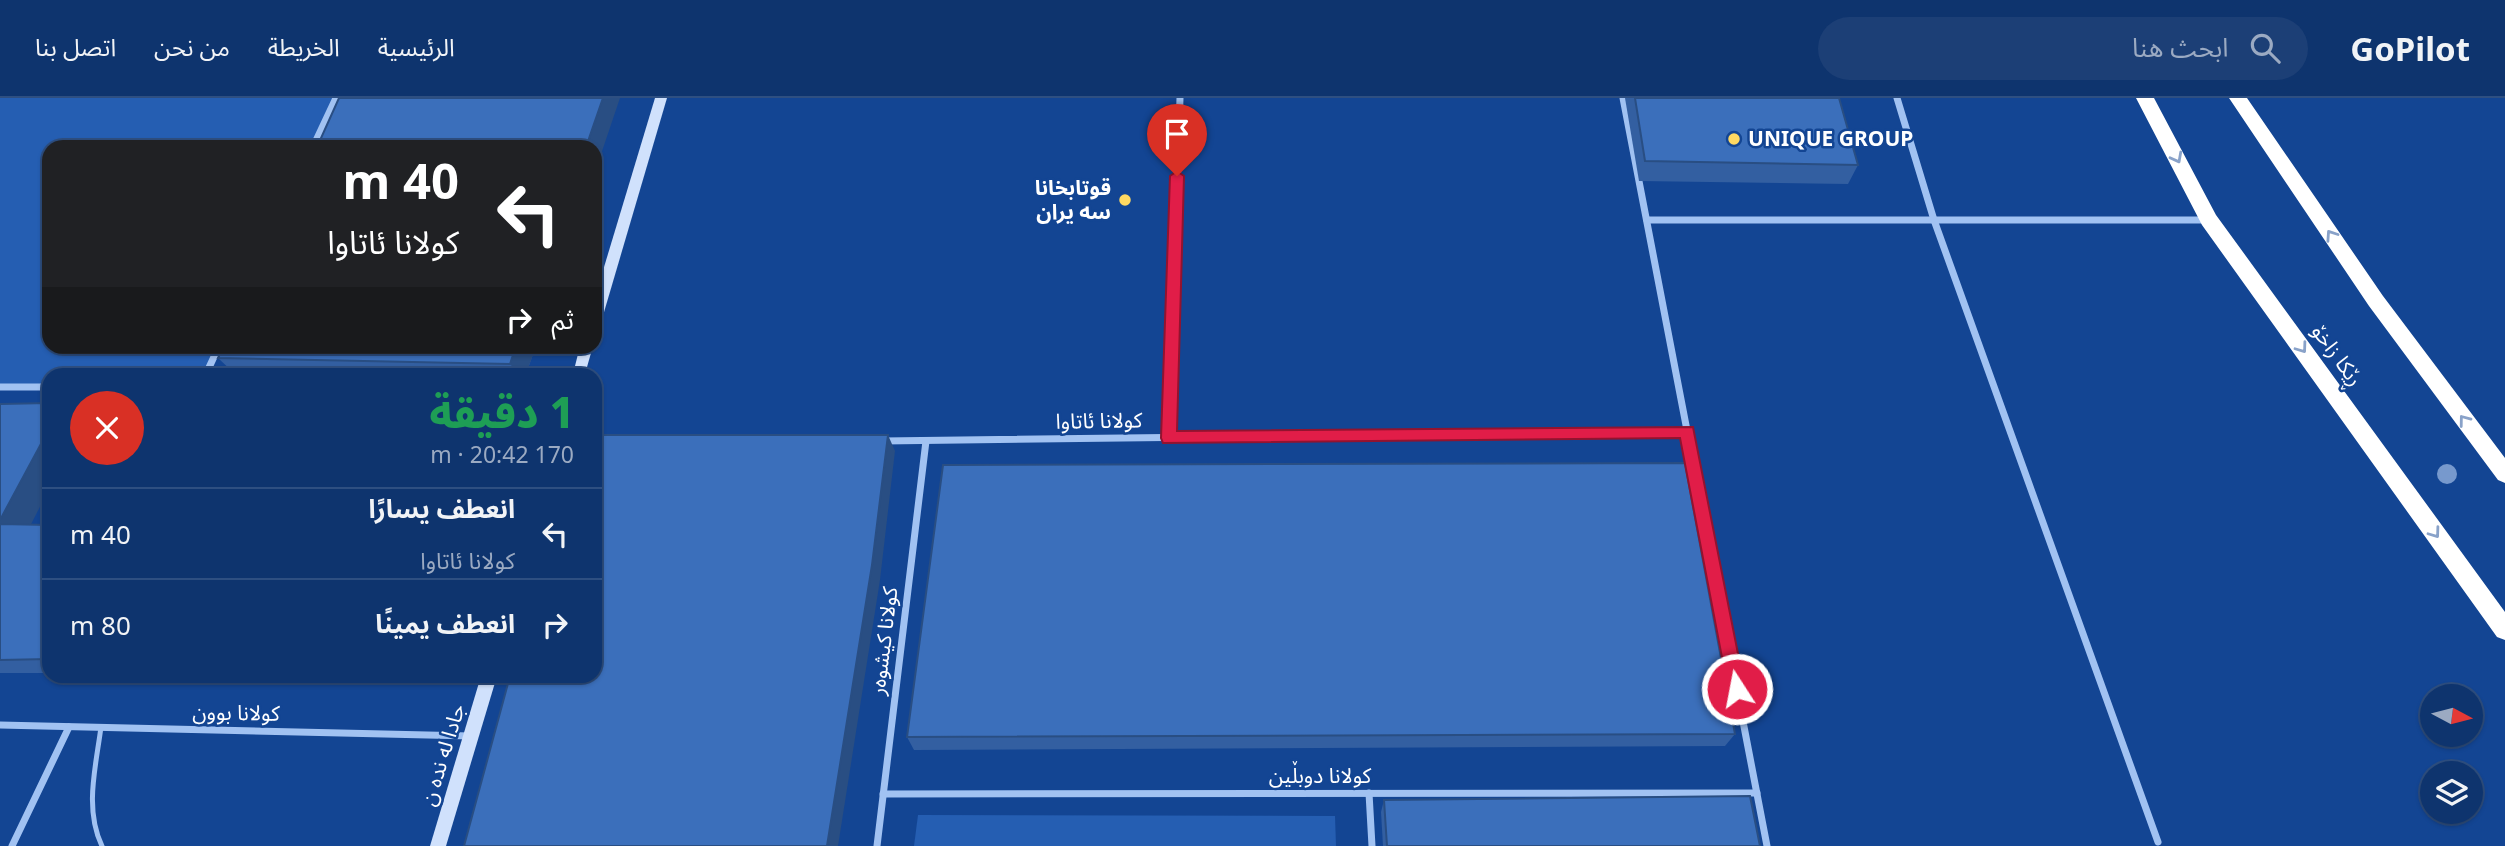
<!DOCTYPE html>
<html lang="ar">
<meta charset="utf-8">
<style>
body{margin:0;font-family:"Noto Sans","Noto Sans Arabic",sans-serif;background:#1c3f76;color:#f1f3f6;direction:rtl;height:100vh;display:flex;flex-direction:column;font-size:26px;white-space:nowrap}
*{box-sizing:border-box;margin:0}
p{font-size:23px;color:#9baac2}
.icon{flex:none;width:38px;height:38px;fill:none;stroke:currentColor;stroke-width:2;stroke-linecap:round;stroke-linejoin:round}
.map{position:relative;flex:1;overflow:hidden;direction:ltr}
.panel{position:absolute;left:42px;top:270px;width:560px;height:315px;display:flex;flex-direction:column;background:#0e346e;border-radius:21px;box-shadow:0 2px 5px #0004,0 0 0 2px #2e4f81;direction:rtl}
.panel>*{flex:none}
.guide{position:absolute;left:42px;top:42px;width:560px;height:214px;border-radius:21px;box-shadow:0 2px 5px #0004,0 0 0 2px #2e4f81;direction:rtl;background:#202124;color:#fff;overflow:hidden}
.needle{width:46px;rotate:97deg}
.tools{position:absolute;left:2420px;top:586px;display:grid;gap:14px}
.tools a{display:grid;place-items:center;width:63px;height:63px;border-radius:50%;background:#0e346e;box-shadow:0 2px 5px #0004,0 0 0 2px #2e4f81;font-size:35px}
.pin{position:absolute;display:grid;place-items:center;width:60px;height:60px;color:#fff;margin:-72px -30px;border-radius:50% 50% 50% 0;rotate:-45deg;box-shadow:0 0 7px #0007}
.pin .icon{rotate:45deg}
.me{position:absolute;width:77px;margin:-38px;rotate:349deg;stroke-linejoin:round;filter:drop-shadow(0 0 5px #0008)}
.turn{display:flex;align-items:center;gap:24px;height:147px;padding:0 28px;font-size:32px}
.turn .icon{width:91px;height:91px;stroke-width:2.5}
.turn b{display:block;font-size:49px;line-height:60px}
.then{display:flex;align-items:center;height:66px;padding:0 28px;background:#0003;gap:14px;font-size:26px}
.round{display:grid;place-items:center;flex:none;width:74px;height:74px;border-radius:37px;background:#1c3f76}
.summary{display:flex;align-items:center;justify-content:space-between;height:119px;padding:0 28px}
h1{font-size:42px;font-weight:800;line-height:52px;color:#1e9e55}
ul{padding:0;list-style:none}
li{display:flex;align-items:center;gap:21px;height:91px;padding:0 28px;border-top:2px solid #2e4f81}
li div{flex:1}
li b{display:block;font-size:26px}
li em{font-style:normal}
header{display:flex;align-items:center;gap:42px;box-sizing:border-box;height:98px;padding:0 35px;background:#0e346e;border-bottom:2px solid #2e4f81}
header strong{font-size:33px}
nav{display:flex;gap:38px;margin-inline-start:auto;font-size:24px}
.search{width:490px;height:63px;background:#1c3f76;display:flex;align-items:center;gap:18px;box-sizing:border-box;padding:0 24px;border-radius:38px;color:#9baac2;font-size:26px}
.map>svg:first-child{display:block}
.green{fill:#255eb2}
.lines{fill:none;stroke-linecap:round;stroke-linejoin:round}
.lane{stroke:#a1c2f2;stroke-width:5}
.street{stroke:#a1c2f2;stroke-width:7}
.secondary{fill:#d0e1fc;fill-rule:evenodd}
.highway{fill:#fff;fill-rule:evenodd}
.tree{fill:#7799cd}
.wall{fill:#335fa1}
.shaded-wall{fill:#294e83}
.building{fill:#3b6fbb;stroke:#294e83;stroke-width:2}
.oneway{stroke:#89a2c9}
.route{fill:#e11d48;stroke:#92132f;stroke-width:2}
.poi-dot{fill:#ffd962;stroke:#134593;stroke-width:2.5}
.labels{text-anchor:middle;stroke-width:5;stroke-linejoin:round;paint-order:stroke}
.poi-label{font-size:21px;font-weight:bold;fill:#fff;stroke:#134593;text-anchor:start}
.street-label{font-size:21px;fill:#fff;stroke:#134593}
</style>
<header>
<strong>GoPilot</strong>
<div class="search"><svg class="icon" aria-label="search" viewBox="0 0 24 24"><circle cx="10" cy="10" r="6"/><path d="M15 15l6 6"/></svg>ابحث هنا</div>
<nav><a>الرئيسية</a><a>الخريطة</a><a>من نحن</a><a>اتصل بنا</a></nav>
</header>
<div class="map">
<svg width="2505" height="748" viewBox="0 0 2505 748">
<rect width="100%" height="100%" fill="#134593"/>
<g class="green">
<polygon points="0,0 336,0 313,49 49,49 49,248 219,249 206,276 49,276 49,289 0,289"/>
<polygon points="918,717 1335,718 1336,748 914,748"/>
</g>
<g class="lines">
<path class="lane" d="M 101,629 C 96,668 84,711 102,748"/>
<g class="street">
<polyline points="1623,0 1767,748"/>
<polyline points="1897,0 1934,122 2158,744"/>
<polyline points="313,49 336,0"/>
<polyline points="1647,122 2209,122"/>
<polyline points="206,276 219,248"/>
<polyline points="0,289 49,289"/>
<polyline points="1169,340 1180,0"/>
<polyline points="883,343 1687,333"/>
<polyline points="0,627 471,638"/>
<polyline points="1369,695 1372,748"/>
<polyline points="883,696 1757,695"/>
<polyline points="12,748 69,629"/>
<polyline points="877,748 926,343"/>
</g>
<g class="secondary">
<polygon points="655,0 667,0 602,221 595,226 595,199"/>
<polygon points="580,248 593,248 585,276 573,276"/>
<polygon points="481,578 497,578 446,748 430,748"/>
</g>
<g class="highway">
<polygon points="2136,0 2154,0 2216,117 2505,514 2505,542 2497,539 2202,127"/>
<polygon points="2229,0 2247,0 2383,198 2505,360 2505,385 2498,382 2369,208"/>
</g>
</g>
<circle class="tree" cx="2447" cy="376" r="10"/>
<g class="wall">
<polygon points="1625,0 1839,0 1858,67 1848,86 1639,83"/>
<polygon points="224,248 536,248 526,276 235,276 218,260"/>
<polygon points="0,306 31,426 49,427 49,575 0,575"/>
<polygon points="1735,636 1725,648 914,652 907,639"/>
<polygon points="1384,702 1760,748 1383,748 1381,714"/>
</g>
<g class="shaded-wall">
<polygon points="603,0 620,0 595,74 595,49 586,49"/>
<polygon points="516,248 536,248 526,276 519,276 510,266"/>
<polygon points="49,331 49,391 23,442 0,428 0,422"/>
<polygon points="888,337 895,353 880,482 838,748 827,748"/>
</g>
<g class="building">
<polygon points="339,0 603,0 586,49 317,49"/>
<polygon points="1635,0 1839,0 1858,67 1645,63"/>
<polygon points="224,248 516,248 510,266 218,260"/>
<polygon points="49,305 49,331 0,422 0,306"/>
<polygon points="595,337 888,337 872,467 827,748 464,748 510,578 595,578"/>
<polygon points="1685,365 1735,636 907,639 943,367"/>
<polygon points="0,426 49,427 49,561 0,562"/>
<polygon points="1750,698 1760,748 1387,748 1384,702"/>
</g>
<defs><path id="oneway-chevron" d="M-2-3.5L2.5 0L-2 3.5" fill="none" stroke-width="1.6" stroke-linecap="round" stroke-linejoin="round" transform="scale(1.75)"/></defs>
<g class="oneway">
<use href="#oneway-chevron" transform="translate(2177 60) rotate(62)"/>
<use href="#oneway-chevron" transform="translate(2331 137) rotate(-124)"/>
<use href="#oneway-chevron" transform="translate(2302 250) rotate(54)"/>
<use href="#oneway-chevron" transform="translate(2464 322) rotate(-127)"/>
<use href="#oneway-chevron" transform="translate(2435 435) rotate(54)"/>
</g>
<polygon class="route" points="1177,73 1184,78 1177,333 1693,329 1745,591 1743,597 1737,599 1731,597 1728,591 1680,340 1163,345 1161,340 1170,78"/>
<g class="poi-dot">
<circle cx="1734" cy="41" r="7"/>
<circle cx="1125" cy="102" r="7"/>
</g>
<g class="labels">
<g class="poi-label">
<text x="1748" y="48">UNIQUE GROUP</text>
<text x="1111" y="97" text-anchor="end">قوتابخانا<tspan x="1111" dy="24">سه يران</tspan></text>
</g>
<g class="street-label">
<text transform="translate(2337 257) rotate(54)" y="7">ڕێکا زاخۆ</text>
<text transform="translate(1099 323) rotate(-1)" y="7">كولانا ئاتاوا</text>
<text transform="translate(884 543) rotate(-83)" y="7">كولانا كیشوه‌ر</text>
<text transform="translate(236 615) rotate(1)" y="7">كولانا بوون</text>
<text transform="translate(443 657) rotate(-73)" y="7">جادا له نده ن</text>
<text x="1320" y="685">كولانا دوبڵین</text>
</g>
</g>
</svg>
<div class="tools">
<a><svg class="needle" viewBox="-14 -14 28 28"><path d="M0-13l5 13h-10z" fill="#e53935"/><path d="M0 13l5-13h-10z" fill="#9baac2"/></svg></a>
<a><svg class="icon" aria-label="layers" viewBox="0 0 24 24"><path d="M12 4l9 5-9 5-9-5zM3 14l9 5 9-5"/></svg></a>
</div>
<div class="pin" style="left:1177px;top:78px;background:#d93025"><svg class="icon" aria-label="arrive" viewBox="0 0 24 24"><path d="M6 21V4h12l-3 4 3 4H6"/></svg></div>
<svg class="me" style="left:1737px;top:591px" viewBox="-20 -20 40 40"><circle r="17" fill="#e11d48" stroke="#fff" stroke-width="3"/><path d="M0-11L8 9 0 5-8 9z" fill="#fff"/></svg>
<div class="guide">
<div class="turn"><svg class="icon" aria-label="left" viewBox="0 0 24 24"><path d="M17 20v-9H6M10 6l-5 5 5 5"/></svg><div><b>40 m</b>كولانا ئاتاوا</div></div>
<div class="then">ثم<svg class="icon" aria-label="right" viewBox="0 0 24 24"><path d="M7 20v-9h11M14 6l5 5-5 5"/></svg></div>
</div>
<section class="panel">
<div class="summary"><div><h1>1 دقيقة</h1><p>170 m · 20:42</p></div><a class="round" style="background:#d93025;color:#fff"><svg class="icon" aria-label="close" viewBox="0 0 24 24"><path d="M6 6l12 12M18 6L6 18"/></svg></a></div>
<ul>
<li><svg class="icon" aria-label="left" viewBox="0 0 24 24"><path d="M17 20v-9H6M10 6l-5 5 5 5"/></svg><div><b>انعطف يسارًا</b><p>كولانا ئاتاوا</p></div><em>40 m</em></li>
<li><svg class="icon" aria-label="right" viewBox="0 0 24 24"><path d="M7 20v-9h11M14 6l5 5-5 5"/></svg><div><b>انعطف يمينًا</b></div><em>80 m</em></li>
</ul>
</section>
</div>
